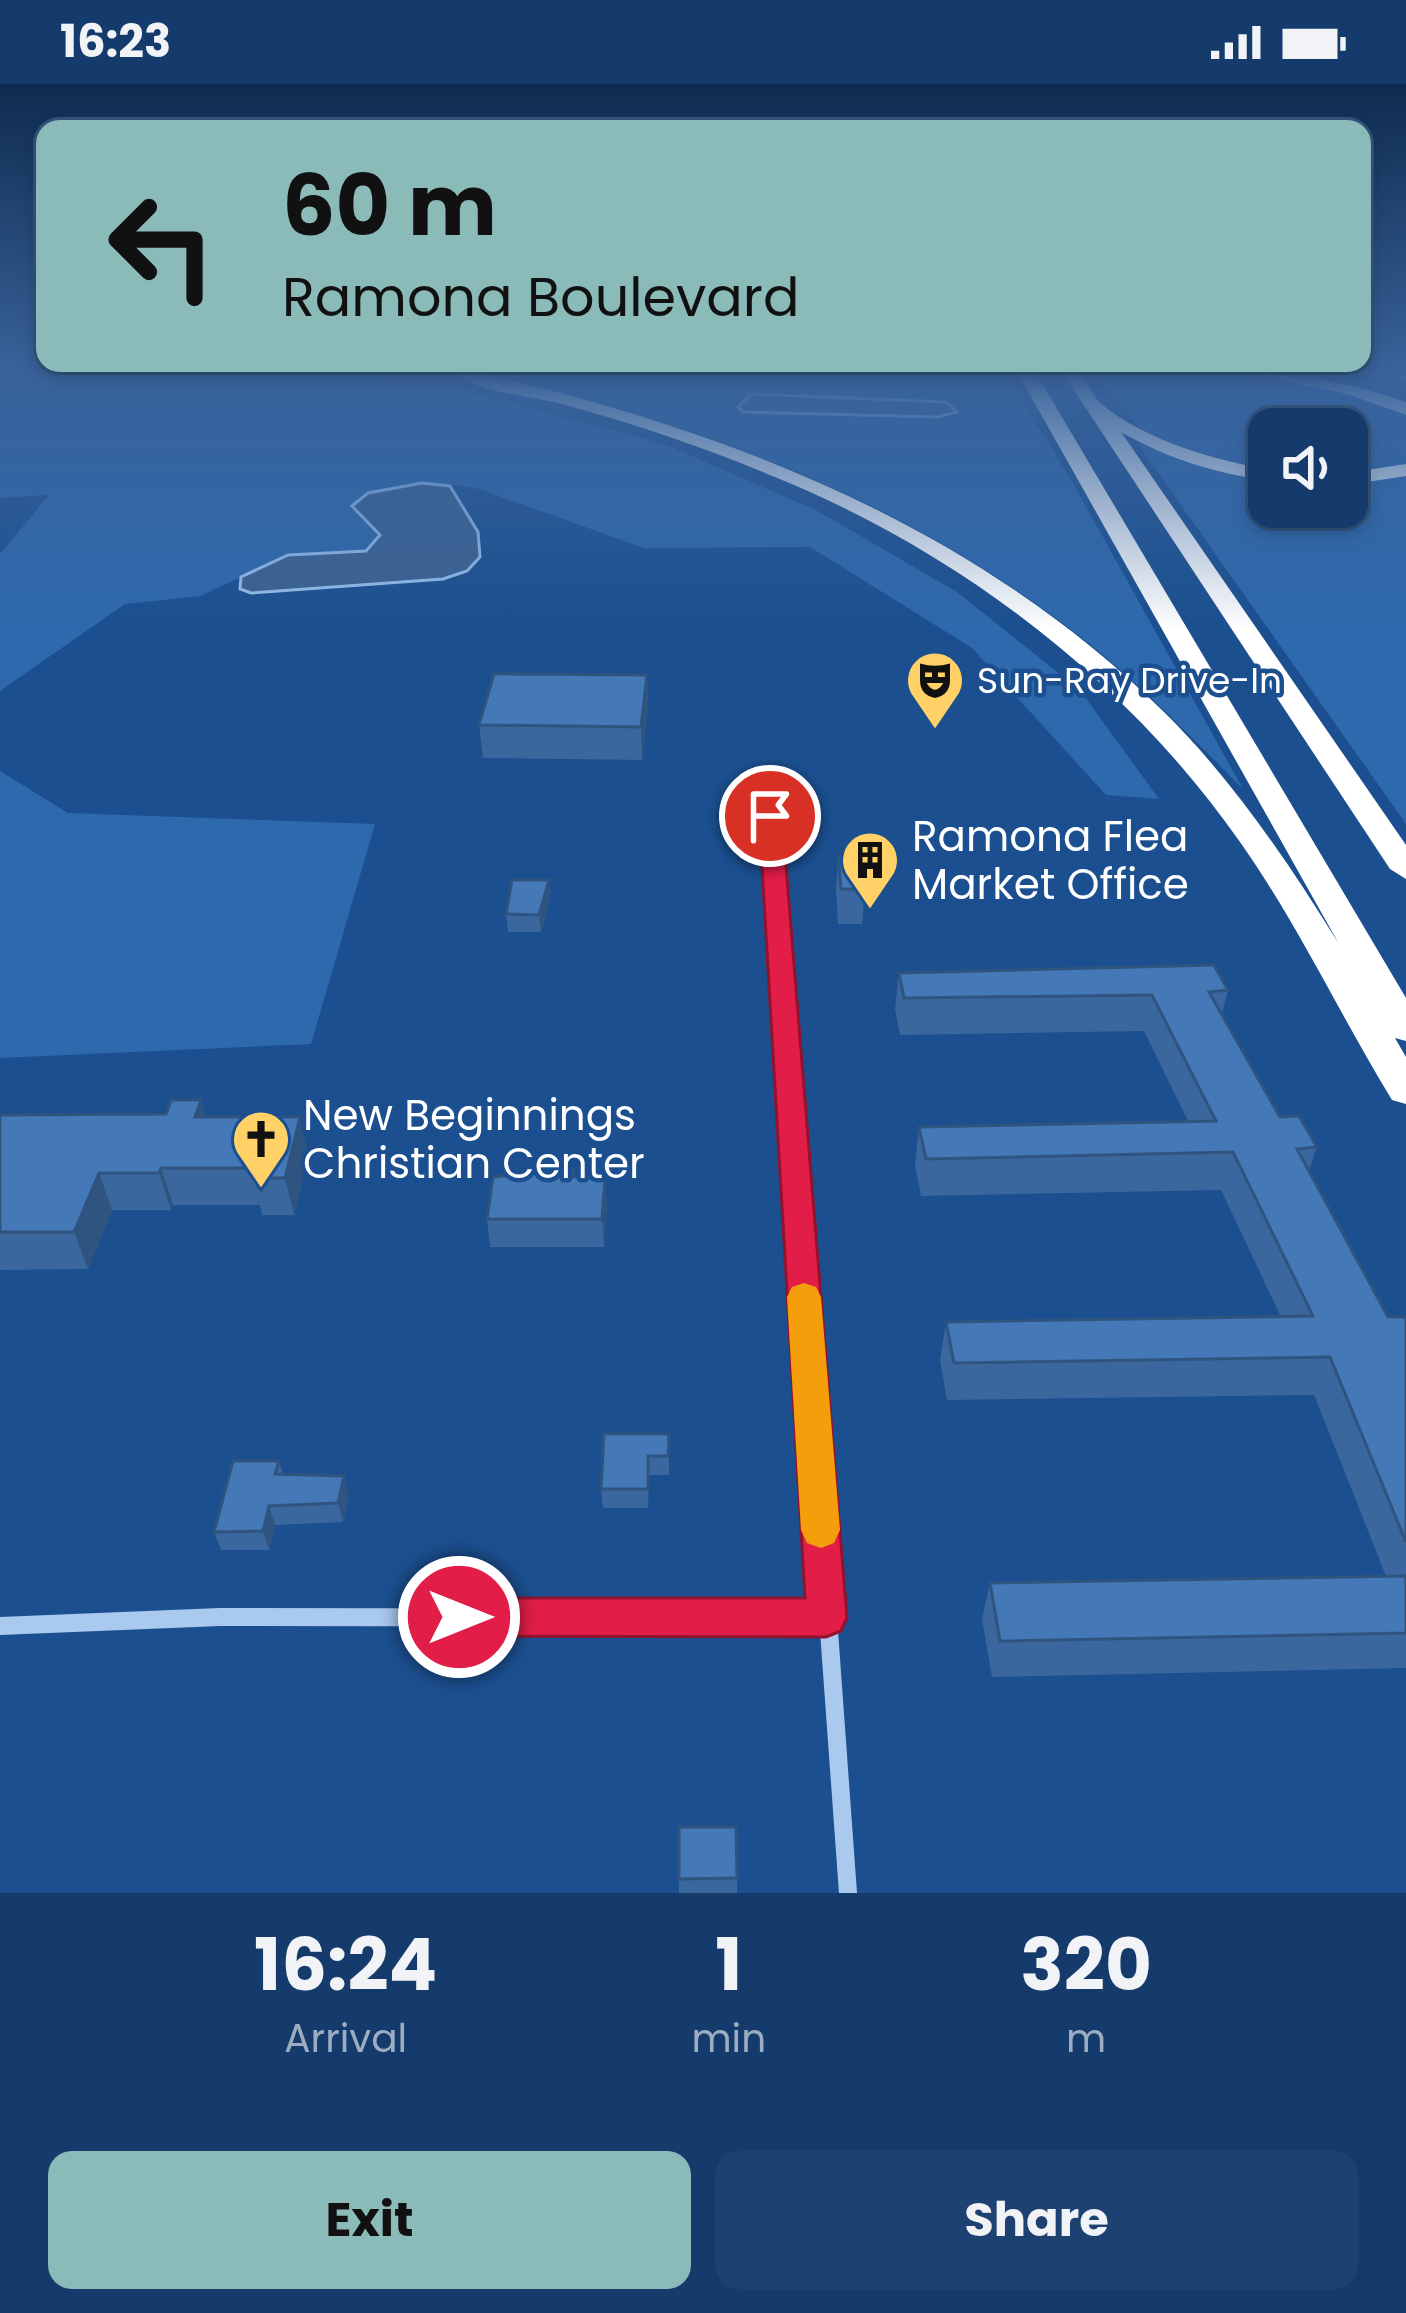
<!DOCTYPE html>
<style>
body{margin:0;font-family:Poppins,sans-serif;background:#1d4271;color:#f1f3f6;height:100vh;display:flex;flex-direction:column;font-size:45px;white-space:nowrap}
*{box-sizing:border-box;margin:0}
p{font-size:39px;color:#9dadc1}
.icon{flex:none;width:66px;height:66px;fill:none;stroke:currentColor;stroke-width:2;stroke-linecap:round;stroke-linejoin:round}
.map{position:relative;height:1809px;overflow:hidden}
.drawer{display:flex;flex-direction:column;background:#143b6b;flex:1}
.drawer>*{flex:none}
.hud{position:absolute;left:36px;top:36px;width:1335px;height:252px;border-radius:24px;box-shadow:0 6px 18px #0003,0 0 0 3px #33557e;background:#8bbbb9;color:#111;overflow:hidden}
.controls{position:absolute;left:1248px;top:324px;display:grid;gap:24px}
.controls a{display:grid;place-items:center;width:120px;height:120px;border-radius:24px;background:#143b6b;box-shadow:0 6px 18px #0003,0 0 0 3px #33557e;font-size:60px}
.pin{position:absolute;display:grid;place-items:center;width:102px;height:102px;color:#fff;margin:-51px;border:6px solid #fff;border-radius:50%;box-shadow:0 3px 12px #0007}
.me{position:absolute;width:132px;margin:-66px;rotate:90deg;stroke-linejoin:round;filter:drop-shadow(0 0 9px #0008)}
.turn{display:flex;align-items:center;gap:42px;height:252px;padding:0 48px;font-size:54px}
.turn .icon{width:156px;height:156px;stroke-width:2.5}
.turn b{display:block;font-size:84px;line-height:102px}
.eta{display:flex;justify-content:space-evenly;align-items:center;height:204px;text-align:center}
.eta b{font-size:72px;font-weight:700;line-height:84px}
.cta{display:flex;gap:24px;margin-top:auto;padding:24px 48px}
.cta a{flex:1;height:138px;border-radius:24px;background:#8bbbb9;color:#111;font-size:48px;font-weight:700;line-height:138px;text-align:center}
.cta a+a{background:#1d4271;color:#f1f3f6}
.status{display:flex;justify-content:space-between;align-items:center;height:84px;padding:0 60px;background:#143b6b;direction:ltr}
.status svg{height:33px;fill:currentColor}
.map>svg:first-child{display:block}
.green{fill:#2e69ad;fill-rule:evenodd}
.water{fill:#3c6290;stroke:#9cc4f0;stroke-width:3}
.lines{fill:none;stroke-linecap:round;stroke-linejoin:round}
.minor-far2{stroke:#a9c9ee;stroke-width:10}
.minor-far1{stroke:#a9c9ee;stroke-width:15}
.minor{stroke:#a9c9ee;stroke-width:18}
.motorway{fill:#fff;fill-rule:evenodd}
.wall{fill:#3a679d}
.shaded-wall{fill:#305480}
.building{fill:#4478b7;stroke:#305480;stroke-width:3}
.route{fill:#e11d48;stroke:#92132f;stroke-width:3}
.slow{fill:#f59e0b}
.labels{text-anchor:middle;stroke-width:9;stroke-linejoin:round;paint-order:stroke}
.far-poi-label{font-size:36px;fill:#fff;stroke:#1b4f8f;text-anchor:start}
.poi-label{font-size:42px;fill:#fff;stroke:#1b4f8f;text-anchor:start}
</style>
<div class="status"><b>16:23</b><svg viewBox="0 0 49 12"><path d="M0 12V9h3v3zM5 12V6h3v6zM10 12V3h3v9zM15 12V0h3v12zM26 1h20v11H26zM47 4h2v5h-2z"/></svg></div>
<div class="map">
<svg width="1406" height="1809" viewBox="0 0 1406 1809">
<rect width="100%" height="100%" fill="#1b4f8f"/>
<g class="green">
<polygon points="0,291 375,291 476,310 664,360 816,426 957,508 1080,606 1159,715 1106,711 972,564 810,463 644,464 476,404 435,399 369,409 353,421 380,451 366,467 288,471 200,512 125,520 0,607 0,470 49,411 0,414"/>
<path d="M 485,291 L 1006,293 L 1069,392 L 1243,705 C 1195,657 1149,609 1097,566 C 918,421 709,341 485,291 ZM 762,310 L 781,315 L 954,322 L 950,332 L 938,333 L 757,329 Z"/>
<polygon points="1099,291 1278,295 1316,301 1406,328 1406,381 1347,392 1347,345 1269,345 1269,389 1232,383 1144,350"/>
<polygon points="1137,359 1192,379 1269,395 1269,423 1347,423 1347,398 1406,390 1406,740"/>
<polygon points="0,687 68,729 375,740 311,960 0,974"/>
</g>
<g class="water">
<polygon points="751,310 946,318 957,328 938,333 743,328 738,323"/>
<polygon points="422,399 450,402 478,448 480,473 467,487 443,495 251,509 240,505 241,493 288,471 366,467 380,451 352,422 368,409"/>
</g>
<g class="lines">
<polyline class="minor-far2" points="770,732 788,977"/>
<polyline class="minor-far1" points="788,974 814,1343"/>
<g class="minor">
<polyline points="814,1340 848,1809"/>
<polyline points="0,1542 220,1533 827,1534"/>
</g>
<g class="motorway">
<path d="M 456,291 L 489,291 C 739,350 978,445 1164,628 C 1233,696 1288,778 1339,860 L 1019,291 L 1037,291 L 1406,914 L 1406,957 L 1395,954 L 1406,973 L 1406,1020 L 1392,1016 C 1340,931 1298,840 1240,758 C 1126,595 959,468 775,393 C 708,365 639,341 569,322 C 535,312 485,310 456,291 Z"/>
<path d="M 1064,291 L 1082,291 C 1088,300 1095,316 1104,322 C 1146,356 1215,377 1269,385 L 1269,397 C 1215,389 1168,375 1121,348 L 1406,761 L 1406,795 L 1390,785 Z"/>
<path d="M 1260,291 C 1312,291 1357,301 1406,318 L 1406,331 L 1350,311 Z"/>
<polygon points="1392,291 1406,291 1406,298"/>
<polygon points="1406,380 1406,392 1347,401 1347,389"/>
</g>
</g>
<g class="wall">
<polygon points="647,591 648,623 642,676 483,674 479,641"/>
<polygon points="838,772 865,805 862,840 838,840 836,806"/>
<polygon points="549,796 550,814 541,848 508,848 506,830"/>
<polygon points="899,889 1228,906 1222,930 1280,1033 1317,1063 1309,1086 1388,1233 1406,1233 1406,1584 992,1593 982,1535 990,1499 1386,1492 1314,1311 947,1316 940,1276 946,1238 1281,1233 1221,1106 921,1112 915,1080 919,1043 1188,1037 1144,947 900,951 895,925"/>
<polygon points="201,1016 206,1033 308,1070 294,1131 262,1131 260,1121 173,1121 171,1126 112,1126 88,1185 0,1186 0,1031 166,1030"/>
<polygon points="573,1086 574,1093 605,1093 607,1121 604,1163 490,1163 487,1135"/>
<polygon points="669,1350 669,1391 649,1391 648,1424 603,1424 601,1405"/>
<polygon points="279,1377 283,1390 349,1411 343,1438 275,1441 269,1466 221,1466 214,1448"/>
<polygon points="679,1743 737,1794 737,1809 679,1809"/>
</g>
<g class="shaded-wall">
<polygon points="647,591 648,623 642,676 641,643"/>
<polygon points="549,796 550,814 541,848 539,831"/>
<polygon points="201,1016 212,1053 195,1033"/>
<polygon points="300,1033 308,1070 294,1131 285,1094"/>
<polygon points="161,1084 173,1121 171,1126 159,1089"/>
<polygon points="99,1089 112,1126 88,1185 74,1148"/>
<polygon points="605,1093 607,1121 604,1163 602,1135"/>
<polygon points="344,1392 349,1411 343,1438 338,1419"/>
<polygon points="269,1422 275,1441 269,1466 263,1447"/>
</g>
<g class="building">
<polygon points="494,590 647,591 641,643 479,641"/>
<polygon points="838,772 863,772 865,805 841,805"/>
<polygon points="512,796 549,796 539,831 506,830"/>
<polygon points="1214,881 1228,906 1209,908 1280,1033 1299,1032 1317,1063 1297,1065 1388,1233 1406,1233 1406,1458 1330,1273 954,1279 946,1238 1313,1232 1233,1068 926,1075 919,1043 1216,1037 1152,911 904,914 899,889"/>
<polygon points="171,1016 201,1016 195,1033 300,1033 285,1094 253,1094 256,1084 161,1084 159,1089 99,1089 74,1148 0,1148 0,1031 166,1030"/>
<polygon points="573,1086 572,1093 605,1093 602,1135 487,1135 493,1093"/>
<polygon points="604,1350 669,1350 668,1372 648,1372 648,1405 601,1405"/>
<polygon points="233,1377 279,1377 275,1390 344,1392 338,1419 269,1422 263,1447 214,1448"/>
<polygon points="1406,1492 1406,1549 1000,1557 990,1499"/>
<polygon points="679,1743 736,1743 737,1794 679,1795"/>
</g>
<linearGradient id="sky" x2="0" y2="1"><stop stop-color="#0f2b4f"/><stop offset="0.53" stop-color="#39639b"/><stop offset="1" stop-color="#39639b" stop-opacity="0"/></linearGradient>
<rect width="1406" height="545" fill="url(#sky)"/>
<polygon class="route" points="770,725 782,732 847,1534 841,1547 826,1553 459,1552 445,1547 439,1533 445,1519 459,1514 805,1514 759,732"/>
<polygon class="slow" points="804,1199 816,1203 821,1213 840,1446 834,1459 821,1464 807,1459 801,1446 787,1213 792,1203"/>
<defs>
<g id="theatre-pin" transform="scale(3)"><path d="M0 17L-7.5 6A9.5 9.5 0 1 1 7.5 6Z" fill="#ffd166" stroke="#1b4f8f"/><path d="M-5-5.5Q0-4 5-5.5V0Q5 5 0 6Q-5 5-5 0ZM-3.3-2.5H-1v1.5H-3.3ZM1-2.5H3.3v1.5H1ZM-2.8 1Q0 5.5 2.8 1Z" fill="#111"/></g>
<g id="building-pin" transform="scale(3)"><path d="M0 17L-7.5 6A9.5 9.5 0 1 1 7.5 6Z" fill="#ffd166" stroke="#1b4f8f"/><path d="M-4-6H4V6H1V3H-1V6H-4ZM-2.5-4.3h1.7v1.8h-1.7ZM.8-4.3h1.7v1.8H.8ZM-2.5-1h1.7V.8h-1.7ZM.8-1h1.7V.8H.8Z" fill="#111"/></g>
<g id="church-pin" transform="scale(3)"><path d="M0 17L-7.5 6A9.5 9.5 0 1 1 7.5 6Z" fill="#ffd166" stroke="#1b4f8f"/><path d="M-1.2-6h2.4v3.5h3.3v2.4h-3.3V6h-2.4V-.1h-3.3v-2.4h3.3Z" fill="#111"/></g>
</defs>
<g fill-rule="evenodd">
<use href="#theatre-pin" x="935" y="596"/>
<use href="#building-pin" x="870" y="776"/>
<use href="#church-pin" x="261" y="1055"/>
</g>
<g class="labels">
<g class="far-poi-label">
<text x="977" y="609">Sun-Ray Drive-In</text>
</g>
<g class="poi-label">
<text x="912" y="767">Ramona Flea<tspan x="912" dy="48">Market Office</tspan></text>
<text x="303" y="1046">New Beginnings<tspan x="303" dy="48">Christian Center</tspan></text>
</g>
</g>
</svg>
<div class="controls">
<a><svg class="icon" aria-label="sound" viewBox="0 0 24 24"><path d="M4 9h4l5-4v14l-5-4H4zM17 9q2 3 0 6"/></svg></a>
</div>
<div class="pin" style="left:770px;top:732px;background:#d93025"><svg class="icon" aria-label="arrive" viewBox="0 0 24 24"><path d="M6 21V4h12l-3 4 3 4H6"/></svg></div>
<svg class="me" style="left:459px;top:1533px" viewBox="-20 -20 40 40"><circle r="17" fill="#e11d48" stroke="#fff" stroke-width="3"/><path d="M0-11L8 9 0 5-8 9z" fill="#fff"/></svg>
<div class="hud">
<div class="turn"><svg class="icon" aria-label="left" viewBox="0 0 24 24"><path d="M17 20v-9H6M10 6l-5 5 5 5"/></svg><div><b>60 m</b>Ramona Boulevard</div></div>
</div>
</div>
<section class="drawer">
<div class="eta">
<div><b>16:24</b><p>Arrival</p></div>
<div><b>1</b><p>min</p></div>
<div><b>320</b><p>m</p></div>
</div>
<div class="cta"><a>Exit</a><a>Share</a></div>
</section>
